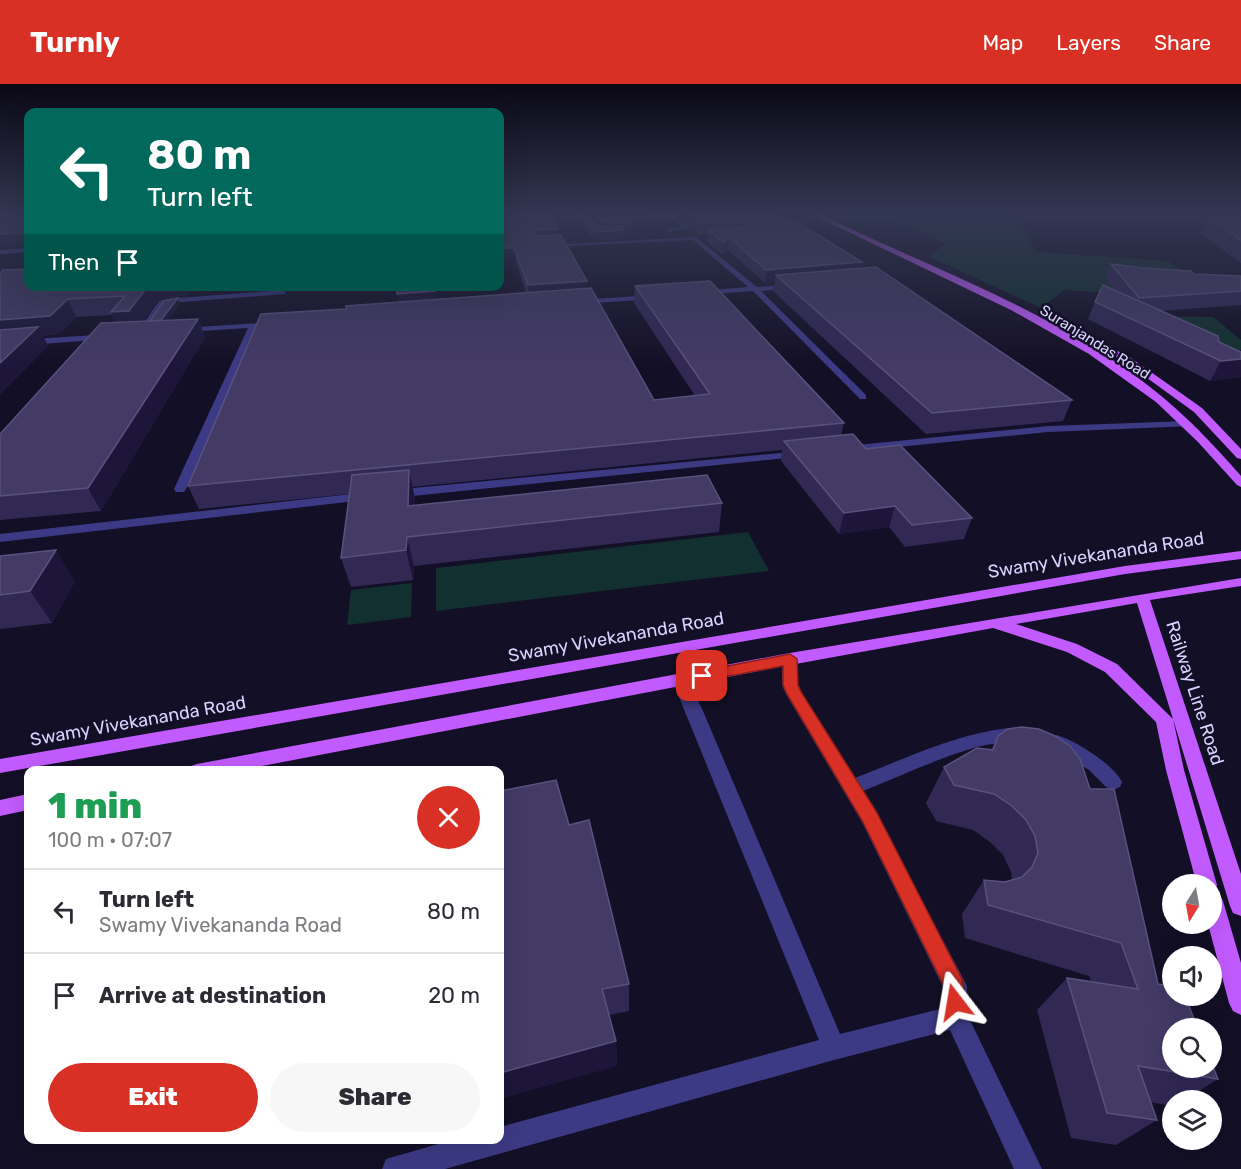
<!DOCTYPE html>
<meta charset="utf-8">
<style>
body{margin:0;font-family:Rubik,sans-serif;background:#f7f7f7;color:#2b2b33;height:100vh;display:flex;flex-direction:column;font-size:22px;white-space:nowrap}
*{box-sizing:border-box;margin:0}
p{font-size:20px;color:#7c7c81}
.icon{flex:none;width:33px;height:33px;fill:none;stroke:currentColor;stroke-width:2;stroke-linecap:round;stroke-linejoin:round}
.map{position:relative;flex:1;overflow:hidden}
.drawer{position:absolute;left:24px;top:682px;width:480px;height:378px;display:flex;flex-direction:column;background:#fff;border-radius:12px;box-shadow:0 6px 24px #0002}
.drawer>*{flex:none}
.guide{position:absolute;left:24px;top:24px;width:480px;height:183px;border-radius:12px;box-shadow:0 6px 24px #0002;background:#00695c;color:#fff;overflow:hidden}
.needle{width:39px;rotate:191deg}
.buttons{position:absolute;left:1162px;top:790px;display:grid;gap:12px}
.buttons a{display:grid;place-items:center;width:60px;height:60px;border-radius:50%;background:#fff;box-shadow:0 6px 24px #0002;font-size:30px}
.pin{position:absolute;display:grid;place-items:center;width:51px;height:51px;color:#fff;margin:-26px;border-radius:12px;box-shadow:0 3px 9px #0006}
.me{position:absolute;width:66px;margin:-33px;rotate:346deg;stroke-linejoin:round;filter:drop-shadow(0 0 4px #0008)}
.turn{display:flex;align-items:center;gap:21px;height:126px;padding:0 24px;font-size:27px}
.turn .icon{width:78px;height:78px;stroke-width:2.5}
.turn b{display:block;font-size:42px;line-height:51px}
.then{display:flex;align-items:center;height:57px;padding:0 24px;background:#0003;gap:12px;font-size:22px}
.round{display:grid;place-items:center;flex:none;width:63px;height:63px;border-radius:32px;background:#f7f7f7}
.overview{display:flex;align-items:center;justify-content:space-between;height:102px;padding:0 24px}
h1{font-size:36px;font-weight:800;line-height:45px;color:#1e9e55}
.primary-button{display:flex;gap:12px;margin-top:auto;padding:12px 24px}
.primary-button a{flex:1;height:69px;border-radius:36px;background:#d93025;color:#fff;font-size:24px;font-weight:800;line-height:69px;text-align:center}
.primary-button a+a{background:#f7f7f7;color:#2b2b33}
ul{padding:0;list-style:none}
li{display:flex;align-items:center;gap:18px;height:84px;padding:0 24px;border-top:2px solid #e1e1e2}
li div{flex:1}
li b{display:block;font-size:22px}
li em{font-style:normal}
header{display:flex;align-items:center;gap:36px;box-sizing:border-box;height:84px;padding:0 30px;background:#d93025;color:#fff}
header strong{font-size:28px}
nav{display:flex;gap:33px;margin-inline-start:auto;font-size:21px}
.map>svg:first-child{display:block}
.green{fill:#12302f}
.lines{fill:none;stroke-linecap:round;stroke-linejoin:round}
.minor{fill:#3d3a85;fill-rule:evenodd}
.major{fill:#c25bff;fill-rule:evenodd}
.wall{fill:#312854}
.shaded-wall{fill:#1d163a}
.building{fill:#433a66;stroke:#5a527e;stroke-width:1.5}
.route{fill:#d93025;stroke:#8d1f18;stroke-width:1.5}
.labels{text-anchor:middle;stroke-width:5;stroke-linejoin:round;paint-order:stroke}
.far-street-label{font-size:15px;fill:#d9d4ff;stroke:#130f26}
.street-label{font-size:18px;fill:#d9d4ff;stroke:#130f26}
</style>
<header>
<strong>Turnly</strong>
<nav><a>Map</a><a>Layers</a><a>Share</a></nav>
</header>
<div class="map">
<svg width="1241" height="1085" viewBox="0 0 1241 1085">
<rect width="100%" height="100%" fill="#130f26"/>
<g class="green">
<polygon points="863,129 1011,129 1021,139 1035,168 1169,177 1215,216 1064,206 1041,224 928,172 947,160 900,139 835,130"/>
<polygon points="1124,232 1213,233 1241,256 1241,266 1217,268"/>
<polygon points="748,448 769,487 436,527 436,484"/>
<polygon points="412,499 411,533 347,541 351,506"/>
</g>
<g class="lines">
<g class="minor">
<polygon points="671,129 708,129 677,132 691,144 668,148 666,145 683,143 670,133 594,137 607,147 605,150 587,138 592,133"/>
<polygon points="822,129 830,129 827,131"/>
<polygon points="696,153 757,203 797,200 794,204 761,207 866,311 866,315 860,315 753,207 698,211 701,207 748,203 693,156 548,163 545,161"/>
<polygon points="28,164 28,168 0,170 0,166"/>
<polygon points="283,206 286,210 169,219 165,221 144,251 137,249 159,217 165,215"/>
<polygon points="653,211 656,215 578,220 574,218 578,216"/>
<polygon points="276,238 280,240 279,242 257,244 186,405 184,408 176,408 174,405 248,244 183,248 179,246 183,244"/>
<polygon points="112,250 113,252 109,255 0,263 0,257"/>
<polygon points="1188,337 1193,340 1192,342 1048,348 847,368 842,365 847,362 1048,342"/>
<polygon points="802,367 806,368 806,372 393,414 387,410 393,406"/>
<polygon points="369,408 375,412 373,415 0,458 0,450"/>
<path d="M 790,569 L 798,575 L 798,601 L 801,608 L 855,694 C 910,673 963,646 1022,643 L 1028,645 L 1031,650 L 1028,655 C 1012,660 994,658 977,663 C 938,674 901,692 863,707 L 963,894 L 967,902 L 968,932 L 1042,1085 L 1014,1085 L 950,946 L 834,976 L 445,1085 L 382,1085 L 386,1075 L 452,1056 L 500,1056 L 500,1043 L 819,956 L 672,596 L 674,592 L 686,592 L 703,627 L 840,950 L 944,924 L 943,903 L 862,738 L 786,610 L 782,601 L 782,575 Z"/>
<path d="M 1057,651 C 1076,657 1113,680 1122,698 L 1120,703 L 1113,706 L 1106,703 L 1089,686 L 1051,663 L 1048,658 L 1051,653 Z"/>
</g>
<g class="major">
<path d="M 809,129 L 817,129 C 928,183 1052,226 1150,303 C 1184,329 1213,360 1241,392 L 1241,403 L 1237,401 L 1198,358 L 1156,318 L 1089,270 L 1011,226 Z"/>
<polygon points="1048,230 1131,274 1202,324 1241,365 1241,375 1237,374 1194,328 1125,278 1045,234 1044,232"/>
<polygon points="1241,467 1241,475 1125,490 0,689 0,675 1125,482"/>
<path d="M 1241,494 L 1241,502 L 1150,516 L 1241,790 L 1241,832 L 1233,829 L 1230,822 L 1173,635 L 1184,686 L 1217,801 L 1214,808 L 1219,810 L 1223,817 L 1241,879 L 1241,931 L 1233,927 L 1229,919 L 1208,840 L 1212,840 L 1212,801 L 1197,801 L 1166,686 L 1156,638 L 1105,588 L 1067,568 L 993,544 L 790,581 L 236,687 L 188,687 L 191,682 L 197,680 L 790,569 ZM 1137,519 L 1173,635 L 1117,580 L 1077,560 L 1016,540 Z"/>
<polygon points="28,710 28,726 0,732 0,716"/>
</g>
</g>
<g class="wall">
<polygon points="500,129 558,151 587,197 587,204 654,316 695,312 634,219 635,202 844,339 841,351 866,365 972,434 964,455 905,463 889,443 839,450 781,377 782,366 412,403 415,414 414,421 722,419 719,448 414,482 413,496 351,503 341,474 350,410 199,425 188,402 346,225 437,215 526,209"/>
<polygon points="575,129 616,129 589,135 597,142 620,143 600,141 599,136 631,139 631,144 621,143 623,155 593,156"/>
<polygon points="683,129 718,129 720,130 771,129 1072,316 1063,337 926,350 773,207 775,198 765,199 728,166 723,171 707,158 708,150 698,150 682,134"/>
<polygon points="1223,129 1241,129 1241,179 1200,149 1207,133 1231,134"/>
<polygon points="1111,180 1194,190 1241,192 1241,221 1160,227 1219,258 1241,268 1241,293 1210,297 1088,235 1095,218 1115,206 1105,194"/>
<polygon points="0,189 197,202 194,207 193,204 187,211 159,215 143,237 150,237 180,220 168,236 198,235 205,253 101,427 0,436 0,350 115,238 112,231 76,233 59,250 43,252 48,262 0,310"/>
<polygon points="0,472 75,497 52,539 0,545"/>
<polygon points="998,652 1218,995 1183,1017 1173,1017 1173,1022 1150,1018 1157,1036 1116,1061 1071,1054 1037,926 1067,894 1091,898 1089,892 965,854 962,830 984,796 1005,798 1012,796 1011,788 1003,771 990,758 973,746 936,737 926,719 944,683 991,666"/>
<polygon points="569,741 629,900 629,927 609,931 616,957 617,982"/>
</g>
<g class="shaded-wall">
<polygon points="586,129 616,129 586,136 585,132"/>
<polygon points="558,145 559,158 537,160 535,150 536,146"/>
<polygon points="623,146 623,155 593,156 593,148"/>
<polygon points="28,149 28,161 0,163 0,150"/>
<polygon points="729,153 728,166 723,171 724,159"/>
<polygon points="500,164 514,164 516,178 500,179"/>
<polygon points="862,178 860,192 776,191 775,198 765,199 766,186"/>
<polygon points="587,197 587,213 529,217 528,201"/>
<polygon points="148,202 197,202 194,207 193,204 187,211 159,215 137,245 119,246 111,228"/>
<polygon points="435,207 438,223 400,226 397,210"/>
<polygon points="178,214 180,220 162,244 160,237"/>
<polygon points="68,215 76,233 59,250 43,252 48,262 0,310 0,236"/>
<polygon points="198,235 205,253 101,427 88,404"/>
<polygon points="1241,275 1241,293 1210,297 1221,277"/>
<polygon points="409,386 415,414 414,450 408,422"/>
<polygon points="895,422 889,443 839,450 844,429"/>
<polygon points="407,453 414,482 413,496 406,466"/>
<polygon points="56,466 75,497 52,539 30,507"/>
<polygon points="616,957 617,982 500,1015 500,989"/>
</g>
<g class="building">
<polygon points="0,129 28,129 28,149 0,150"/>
<polygon points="500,129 549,129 558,145 536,146 535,150 539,152 561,151 587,197 528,201 514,164 500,164"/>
<polygon points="580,129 586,129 585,132 597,142 621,143 623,146 593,148"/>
<polygon points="690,129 718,129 720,130 735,129 771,129 784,137 794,136 862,178 766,186 729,153 724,159 708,146 763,142 765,140 762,136 699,138"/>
<polygon points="1207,133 1241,135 1241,156"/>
<polygon points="626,134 631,139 599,136"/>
<polygon points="1111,180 1143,184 1191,187 1194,190 1241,192 1241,207 1139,214"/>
<polygon points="876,183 1072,316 932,329 776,191"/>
<polygon points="28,185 28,202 148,202 129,227 111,228 125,212 68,215 50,232 0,236 0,189 3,186"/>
<polygon points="710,197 844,339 188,402 261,230 346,225 346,222 591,204 654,316 710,310 635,202"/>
<polygon points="1103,201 1218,252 1219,258 1241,268 1241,275 1221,277 1095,218"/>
<polygon points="396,202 434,202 435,207 397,210"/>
<polygon points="178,214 161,236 150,237 164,217"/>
<polygon points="198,235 88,404 0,412 0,350 101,239"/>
<polygon points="38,243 0,279 0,246"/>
<polygon points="853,350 866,365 900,361 972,434 912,441 895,422 844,429 784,357"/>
<polygon points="409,386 408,422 707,391 722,419 407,453 406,466 341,474 352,391"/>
<polygon points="56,466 30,507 0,511 0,472"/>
<polygon points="1022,643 1039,645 1055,652 1070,662 1080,675 1090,705 1114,705 1158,900 1173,902 1173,912 1185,912 1198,945 1173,945 1173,984 1212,984 1212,980 1218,995 1138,982 1157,1036 1107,1029 1067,894 1138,905 1121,859 988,821 984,796 1005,798 1022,793 1032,783 1038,769 1035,752 1026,736 1012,722 994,710 954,701 944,683 977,664 993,666 998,652 1008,645"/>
<polygon points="556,696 569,741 589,736 629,900 602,905 616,957 500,989 500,707"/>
</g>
<linearGradient id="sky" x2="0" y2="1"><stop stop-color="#0a0815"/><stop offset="0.46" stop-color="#333752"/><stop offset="1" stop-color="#333752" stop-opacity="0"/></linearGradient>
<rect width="1241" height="281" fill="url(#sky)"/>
<polygon class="route" points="790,570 797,575 798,601 801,608 876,727 962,895 966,918 963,925 955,929 948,925 945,904 863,738 787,610 783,601 783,582 702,597 694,592 702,587"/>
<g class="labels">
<g class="far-street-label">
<text transform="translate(1095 258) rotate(32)" y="5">Suranjandas Road</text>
</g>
<g class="street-label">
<text transform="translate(1096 471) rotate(-9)" y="6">Swamy Vivekananda Road</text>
<text transform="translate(616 553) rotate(-10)" y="6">Swamy Vivekananda Road</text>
<text transform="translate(1195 609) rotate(72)" y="6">Railway Line Road</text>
<text transform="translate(138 637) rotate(-10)" y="6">Swamy Vivekananda Road</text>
</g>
</g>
</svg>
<div class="buttons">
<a><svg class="needle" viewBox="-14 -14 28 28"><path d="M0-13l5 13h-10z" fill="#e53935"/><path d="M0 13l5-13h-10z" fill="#7c7c81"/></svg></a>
<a><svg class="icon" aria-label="sound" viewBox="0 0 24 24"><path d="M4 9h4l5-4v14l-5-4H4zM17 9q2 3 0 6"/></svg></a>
<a><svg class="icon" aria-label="search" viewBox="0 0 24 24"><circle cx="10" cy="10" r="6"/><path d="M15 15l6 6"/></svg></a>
<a><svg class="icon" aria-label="layers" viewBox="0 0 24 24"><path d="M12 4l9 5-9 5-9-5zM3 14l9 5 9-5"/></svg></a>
</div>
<div class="pin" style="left:702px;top:592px;background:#d93025"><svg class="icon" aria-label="arrive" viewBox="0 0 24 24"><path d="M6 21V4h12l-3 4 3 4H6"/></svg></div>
<svg class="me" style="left:955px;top:918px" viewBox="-20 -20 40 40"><path d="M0-17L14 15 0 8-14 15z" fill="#d93025" stroke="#fff" stroke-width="4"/></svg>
<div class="guide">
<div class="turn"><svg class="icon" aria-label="left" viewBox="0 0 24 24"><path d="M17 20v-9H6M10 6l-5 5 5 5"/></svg><div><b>80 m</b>Turn left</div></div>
<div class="then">Then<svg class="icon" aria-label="arrive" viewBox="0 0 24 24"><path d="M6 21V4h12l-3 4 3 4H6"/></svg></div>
</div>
<section class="drawer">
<div class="overview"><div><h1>1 min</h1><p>100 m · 07:07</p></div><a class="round" style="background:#d93025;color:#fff"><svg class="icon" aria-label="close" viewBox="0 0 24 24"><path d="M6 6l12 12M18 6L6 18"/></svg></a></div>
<ul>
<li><svg class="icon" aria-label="left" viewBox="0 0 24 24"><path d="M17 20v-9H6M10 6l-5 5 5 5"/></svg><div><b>Turn left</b><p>Swamy Vivekananda Road</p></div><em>80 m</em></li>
<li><svg class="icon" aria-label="arrive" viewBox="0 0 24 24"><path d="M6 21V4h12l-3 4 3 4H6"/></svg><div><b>Arrive at destination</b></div><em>20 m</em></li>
</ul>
<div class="primary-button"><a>Exit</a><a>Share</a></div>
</section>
</div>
